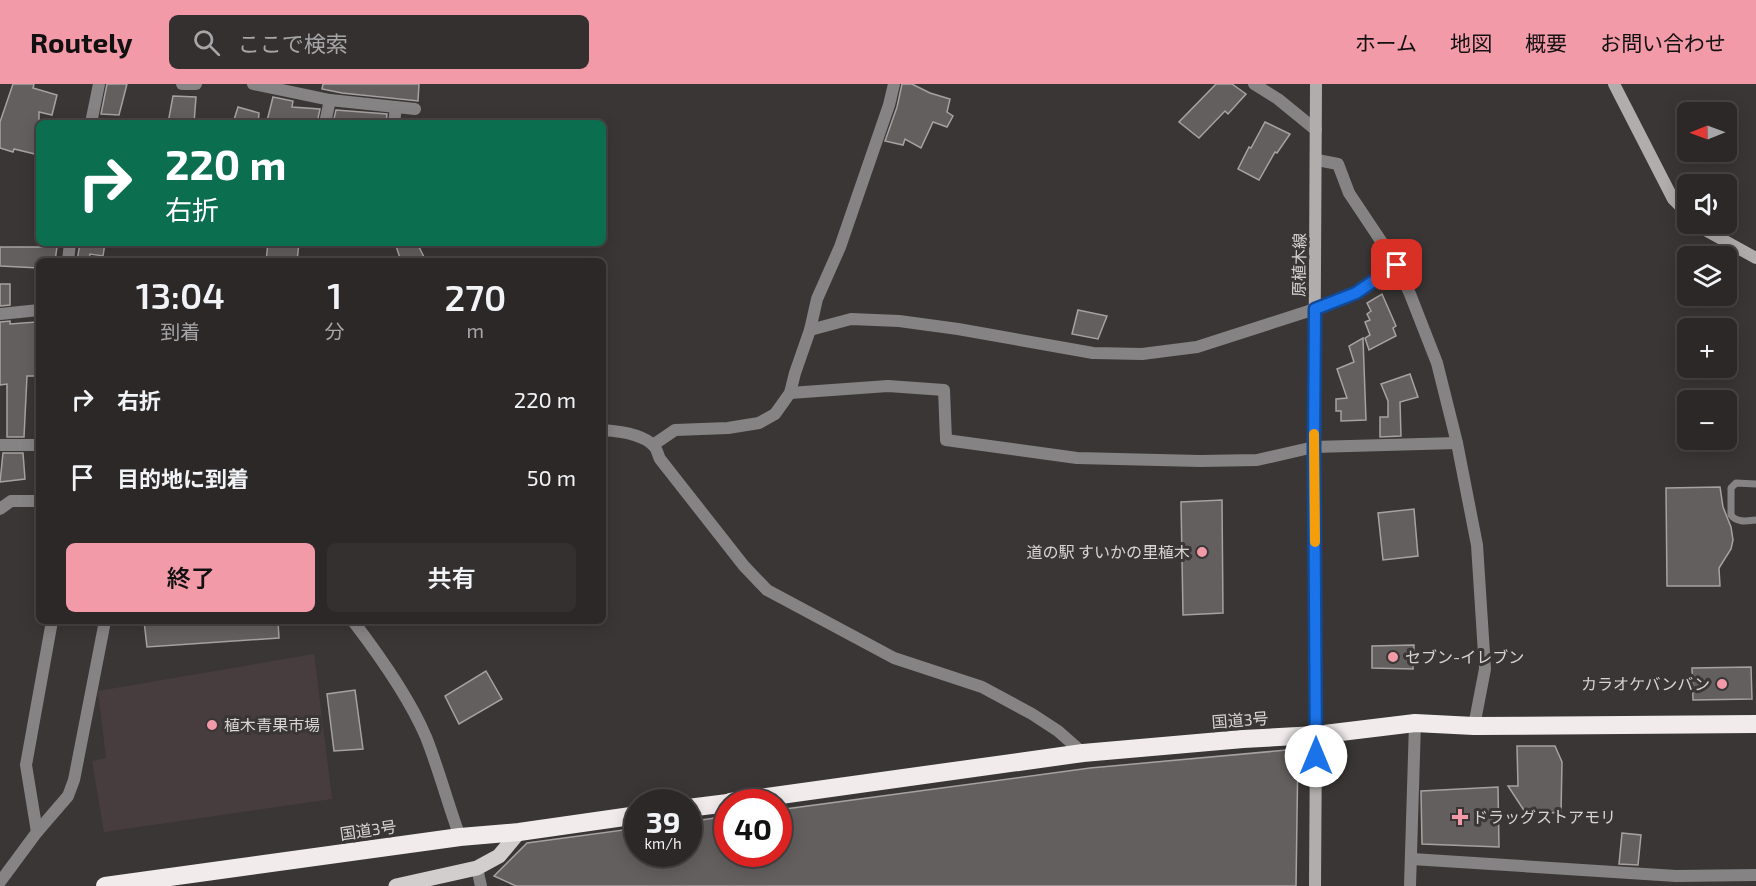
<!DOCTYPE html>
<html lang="ja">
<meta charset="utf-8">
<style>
body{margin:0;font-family:"Exo 2","Noto Sans JP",sans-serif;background:#343030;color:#f1f3f6;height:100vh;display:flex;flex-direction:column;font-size:22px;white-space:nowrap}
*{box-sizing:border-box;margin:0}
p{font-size:20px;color:#a6a6a8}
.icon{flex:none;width:33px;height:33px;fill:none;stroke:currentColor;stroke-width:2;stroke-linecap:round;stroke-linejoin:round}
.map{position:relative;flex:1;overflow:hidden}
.sheet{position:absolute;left:36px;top:174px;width:570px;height:366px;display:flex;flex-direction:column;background:#2c2828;border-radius:9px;box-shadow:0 3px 15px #0003,0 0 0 2px #484445}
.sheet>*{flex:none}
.hud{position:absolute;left:36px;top:36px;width:570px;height:126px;border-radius:9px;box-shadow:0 3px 15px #0003,0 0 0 2px #484445;background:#0b6e4f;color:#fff;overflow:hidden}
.needle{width:39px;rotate:269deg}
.controls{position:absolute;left:1677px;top:18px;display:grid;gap:12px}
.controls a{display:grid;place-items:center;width:60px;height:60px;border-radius:9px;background:#2c2828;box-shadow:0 3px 15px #0003,0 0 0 2px #484445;font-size:30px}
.speed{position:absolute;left:624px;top:705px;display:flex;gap:12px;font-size:30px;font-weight:700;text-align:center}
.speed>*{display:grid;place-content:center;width:78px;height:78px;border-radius:50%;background:#2c2828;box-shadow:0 3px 15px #0003,0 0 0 2px #484445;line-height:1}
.speed small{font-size:15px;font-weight:400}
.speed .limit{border:9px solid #d22;background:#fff;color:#111}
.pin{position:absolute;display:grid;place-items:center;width:51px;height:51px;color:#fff;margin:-26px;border-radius:12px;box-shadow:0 3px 9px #0006}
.me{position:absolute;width:66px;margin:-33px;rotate:0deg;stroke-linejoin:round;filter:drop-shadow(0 0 4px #0008)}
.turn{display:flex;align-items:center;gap:21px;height:126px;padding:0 30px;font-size:27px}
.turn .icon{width:78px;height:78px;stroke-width:2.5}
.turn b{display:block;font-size:42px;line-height:51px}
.eta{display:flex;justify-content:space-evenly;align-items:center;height:102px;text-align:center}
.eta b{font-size:36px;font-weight:600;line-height:42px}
.button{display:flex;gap:12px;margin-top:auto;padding:12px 30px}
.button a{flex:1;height:69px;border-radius:9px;background:#f39aa9;color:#111;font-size:24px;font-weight:600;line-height:69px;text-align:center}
.button a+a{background:#343030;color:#f1f3f6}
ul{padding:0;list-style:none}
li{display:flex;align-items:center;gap:18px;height:78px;padding:0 30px}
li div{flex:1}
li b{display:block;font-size:22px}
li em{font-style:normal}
header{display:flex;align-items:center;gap:36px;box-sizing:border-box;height:84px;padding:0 30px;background:#f39aa9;color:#111}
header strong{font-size:28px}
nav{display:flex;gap:33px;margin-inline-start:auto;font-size:21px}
.search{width:420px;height:54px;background:#343030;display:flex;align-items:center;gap:15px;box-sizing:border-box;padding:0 21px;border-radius:9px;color:#a6a6a8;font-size:22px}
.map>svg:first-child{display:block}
.built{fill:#483d3e}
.building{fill:#645f5f;stroke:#a7a1a2;stroke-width:1.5}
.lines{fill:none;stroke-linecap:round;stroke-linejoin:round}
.lane{stroke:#858383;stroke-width:7}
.street{stroke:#858383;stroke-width:12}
.secondary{stroke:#b1adad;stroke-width:12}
.primary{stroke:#d2cece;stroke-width:15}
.highway{stroke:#f1ebec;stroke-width:18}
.route-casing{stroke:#114b97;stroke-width:15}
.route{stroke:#1a73e8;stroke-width:10}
.slow{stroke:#f59e0b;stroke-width:10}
.poi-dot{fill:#f39aa9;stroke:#3a3636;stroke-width:2}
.labels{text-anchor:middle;stroke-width:6;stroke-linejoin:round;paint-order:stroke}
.street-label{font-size:16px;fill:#d7d4d4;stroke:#3a3636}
.poi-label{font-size:16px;fill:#d7d4d4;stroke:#3a3636;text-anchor:start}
</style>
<header>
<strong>Routely</strong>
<div class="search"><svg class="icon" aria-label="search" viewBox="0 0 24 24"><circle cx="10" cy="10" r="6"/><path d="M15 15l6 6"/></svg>ここで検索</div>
<nav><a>ホーム</a><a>地図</a><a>概要</a><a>お問い合わせ</a></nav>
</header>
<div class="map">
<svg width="1756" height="802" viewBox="0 0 1756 802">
<rect width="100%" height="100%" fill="#3a3636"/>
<polygon class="built" points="314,570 332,715 104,748 92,677 106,674 98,607"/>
<g class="building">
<polygon points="13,0 34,0 33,4 57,11 52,31 39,28 39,71 14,65 13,68 0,64 0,38"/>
<polygon points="107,0 127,0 119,31 101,30"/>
<polygon points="323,0 419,0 418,17 342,9 322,5"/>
<polygon points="902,0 912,0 930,9 950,15 947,28 953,32 947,43 933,38 921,64 905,55 903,61 885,57 897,23"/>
<polygon points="1216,0 1232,0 1246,10 1228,30 1225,27 1199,54 1179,38"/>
<polygon points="173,12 196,13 194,39 168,39"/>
<polygon points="273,13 293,17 292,23 320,25 317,39 276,39 267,37"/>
<polygon points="238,23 259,29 258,39 233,39"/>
<polygon points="336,26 387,30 386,39 333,39"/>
<polygon points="1265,38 1290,50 1277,69 1275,68 1259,96 1238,85 1249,63 1251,64"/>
<polygon points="80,159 105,159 103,172 90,170 89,177 77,177"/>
<polygon points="268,159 299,159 297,177 266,177"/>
<polygon points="395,159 417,159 426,177 401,177"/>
<polygon points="0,163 57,163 55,177 39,177 39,184 0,182"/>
<polygon points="0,200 10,200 10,221 0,222"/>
<polygon points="1382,210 1396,242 1393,244 1396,252 1369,266 1365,254 1370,251 1365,238 1370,236 1367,230 1371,227 1367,219"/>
<polygon points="1078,226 1107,232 1098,255 1072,250"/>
<polygon points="10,237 10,240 36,238 38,262 35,263 36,292 27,292 24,353 7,353 7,300 0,301 0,238"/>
<polygon points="1363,254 1366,336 1341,337 1341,327 1336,327 1336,315 1347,314 1337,285 1354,278 1349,262"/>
<polygon points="1410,290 1418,313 1400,318 1401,352 1380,353 1380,333 1388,333 1388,317 1381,300"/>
<polygon points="3,369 23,369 25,395 0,398"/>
<polygon points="1720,403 1723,423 1731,443 1733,456 1731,465 1719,484 1720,502 1667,502 1666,404"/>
<polygon points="1222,416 1223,529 1183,531 1181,418"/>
<polygon points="1414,425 1418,472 1383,476 1378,429"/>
<polygon points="144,537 278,537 279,554 147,563"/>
<polygon points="1414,561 1413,585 1372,584 1372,562"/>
<polygon points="1751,583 1752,615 1693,616 1692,584"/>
<polygon points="486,587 502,615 459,640 445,612"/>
<polygon points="355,606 363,665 334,667 327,610"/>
<polygon points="1517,662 1555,662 1562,678 1561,729 1525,728 1508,702 1518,702"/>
<polygon points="1298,665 1296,802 516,802 494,792 527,759 638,744 638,770 688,770 688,738 728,732 728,770 778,770 778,726 1090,684"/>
<polygon points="1498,703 1499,763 1422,760 1421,707"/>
<polygon points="1622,749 1641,751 1638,781 1619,780"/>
</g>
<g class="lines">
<path class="lane" d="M 1756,400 L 1736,399 L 1731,404 L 1731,431 C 1737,439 1747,437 1756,436"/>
<g class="street">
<polyline points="182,0 196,0"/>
<polyline points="253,0 330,16 415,25"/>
<polyline points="1254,0 1278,15 1316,46"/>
<polyline points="91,39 99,0"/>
<polyline points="325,39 330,16"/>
<polyline points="394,39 396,23"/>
<polyline points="1317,76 1338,80 1349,109 1397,181 1410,210 1437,279 1457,359 1477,461 1485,585 1474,642"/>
<polyline points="68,177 70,159"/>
<polyline points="0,230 39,226"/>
<polyline points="810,246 851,235 899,237 958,245 1093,269 1142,270 1197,263 1315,225 1356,209 1397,181"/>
<polyline points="790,309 888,302 944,306 946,356 1077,374 1200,377 1257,376 1314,363 1457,359"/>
<path d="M 603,346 C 618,347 643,350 654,362 C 657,365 658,371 660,375 L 744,482 L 767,506 L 894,574 L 982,603 L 1032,630 L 1058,647 L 1083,669"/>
<polyline points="0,361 39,361"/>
<polyline points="653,361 675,346 728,344 759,339 775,330 790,309 795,289 810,246 817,215 840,163 889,21 894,0"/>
<polyline points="0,425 11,417 39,417"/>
<path d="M 353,537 C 379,571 409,613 426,653 C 439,686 448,720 460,753"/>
<polyline points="37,748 26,681 52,537"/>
<polyline points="1412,775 1676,792 1756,791"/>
<polyline points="477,784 481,802"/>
<polyline points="0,798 37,748 68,712 74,696 105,537"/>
<polyline points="1410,802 1415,639"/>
</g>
<g class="secondary">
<polyline points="1614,0 1673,115 1688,130"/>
<polyline points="1698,140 1707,147 1756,174"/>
<polyline points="1315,802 1316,651 1314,363 1316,0"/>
</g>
<polyline class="primary" points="396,802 477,784 499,772 519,748"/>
<g class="highway">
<polyline points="730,718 1083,669 1243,655 1316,651 1415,639 1474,642 1756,640"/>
<polyline points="688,724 728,719"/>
<polyline points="105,802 460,753 519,748 638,731"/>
</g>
</g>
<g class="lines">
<g class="route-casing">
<polyline id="route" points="1316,672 1314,363 1315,225 1356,209 1397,181"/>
</g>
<use href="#route" class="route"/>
<polyline class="slow" points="1314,350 1315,458"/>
</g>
<g class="poi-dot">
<circle cx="1202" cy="468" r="6"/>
<circle cx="1393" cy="573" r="6"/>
<circle cx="1722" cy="600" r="6"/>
<circle cx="212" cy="641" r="6"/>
<path d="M1457 724h6v6h6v6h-6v6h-6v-6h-6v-6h6z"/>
</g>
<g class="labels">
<g class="street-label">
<text transform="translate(1299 181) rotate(-89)" y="6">原植木線</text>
<text transform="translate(1240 636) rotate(-4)" y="6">国道3号</text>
<text transform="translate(368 746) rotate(-8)" y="6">国道3号</text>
</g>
<g class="poi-label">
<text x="1190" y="474" text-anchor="end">道の駅 すいかの里植木</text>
<text x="1405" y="579">セブン-イレブン</text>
<text x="1710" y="606" text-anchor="end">カラオケバンバン</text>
<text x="224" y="647">植木青果市場</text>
<text x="1472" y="739">ドラッグストアモリ</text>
</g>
</g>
</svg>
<div class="controls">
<a><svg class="needle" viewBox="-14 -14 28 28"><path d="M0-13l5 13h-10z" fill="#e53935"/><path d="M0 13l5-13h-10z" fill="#a6a6a8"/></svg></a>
<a><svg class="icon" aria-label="sound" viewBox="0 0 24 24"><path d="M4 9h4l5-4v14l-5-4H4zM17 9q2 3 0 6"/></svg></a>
<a><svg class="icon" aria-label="layers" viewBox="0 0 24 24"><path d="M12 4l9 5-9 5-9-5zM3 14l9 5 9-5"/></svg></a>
<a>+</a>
<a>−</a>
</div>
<div class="speed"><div>39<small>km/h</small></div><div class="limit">40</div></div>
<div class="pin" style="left:1397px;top:181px;background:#d93025"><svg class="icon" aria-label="arrive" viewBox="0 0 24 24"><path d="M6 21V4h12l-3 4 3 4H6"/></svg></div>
<svg class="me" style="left:1316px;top:672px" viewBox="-20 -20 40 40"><circle r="19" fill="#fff"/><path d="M0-13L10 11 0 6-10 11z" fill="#1a73e8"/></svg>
<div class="hud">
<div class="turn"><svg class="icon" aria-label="right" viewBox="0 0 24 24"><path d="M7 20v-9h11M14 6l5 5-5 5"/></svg><div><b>220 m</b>右折</div></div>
</div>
<section class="sheet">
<div class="eta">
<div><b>13:04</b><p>到着</p></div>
<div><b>1</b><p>分</p></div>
<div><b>270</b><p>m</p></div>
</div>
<ul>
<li><svg class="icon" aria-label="right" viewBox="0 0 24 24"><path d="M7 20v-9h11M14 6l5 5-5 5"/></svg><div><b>右折</b></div><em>220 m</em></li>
<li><svg class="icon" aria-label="arrive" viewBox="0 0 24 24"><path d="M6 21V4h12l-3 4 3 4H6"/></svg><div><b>目的地に到着</b></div><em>50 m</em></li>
</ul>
<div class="button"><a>終了</a><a>共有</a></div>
</section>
</div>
